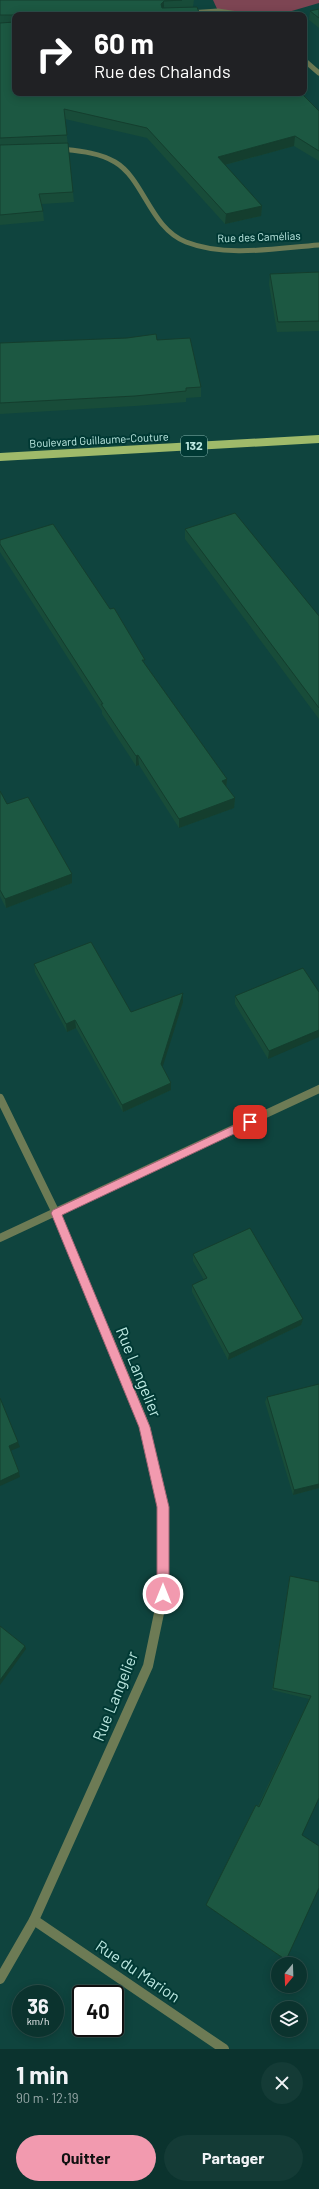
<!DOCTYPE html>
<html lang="fr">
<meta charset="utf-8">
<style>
body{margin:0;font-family:Barlow,sans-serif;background:#143b36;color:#f1f3f6;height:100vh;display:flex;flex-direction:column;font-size:15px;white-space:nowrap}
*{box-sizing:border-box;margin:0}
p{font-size:13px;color:#9aaaaa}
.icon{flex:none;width:22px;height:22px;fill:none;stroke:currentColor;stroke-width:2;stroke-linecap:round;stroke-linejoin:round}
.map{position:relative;height:2049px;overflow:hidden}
.details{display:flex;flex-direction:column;background:#0b332e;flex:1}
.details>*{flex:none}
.banner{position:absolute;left:12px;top:12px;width:295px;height:84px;border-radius:8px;box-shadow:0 2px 10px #0003,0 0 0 1px #2b4e4a;background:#202124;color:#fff;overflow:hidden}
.needle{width:26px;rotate:199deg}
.tools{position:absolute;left:271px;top:1957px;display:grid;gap:8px}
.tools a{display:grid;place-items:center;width:36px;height:36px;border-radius:50%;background:#0b332e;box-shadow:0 2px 10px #0003,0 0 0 1px #2b4e4a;font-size:20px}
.speed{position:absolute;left:12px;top:1985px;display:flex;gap:8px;font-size:20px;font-weight:700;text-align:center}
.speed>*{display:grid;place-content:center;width:52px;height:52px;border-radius:50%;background:#0b332e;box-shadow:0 2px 10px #0003,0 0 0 1px #2b4e4a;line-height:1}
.speed small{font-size:10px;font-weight:400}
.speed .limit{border:2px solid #111;border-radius:6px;background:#fff;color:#111}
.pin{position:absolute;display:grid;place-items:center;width:34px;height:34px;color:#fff;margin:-17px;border-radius:8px;box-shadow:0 2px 6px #0006}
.me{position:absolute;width:44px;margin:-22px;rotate:0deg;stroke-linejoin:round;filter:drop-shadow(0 0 3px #0008)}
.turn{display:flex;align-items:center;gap:14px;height:84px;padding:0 16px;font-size:18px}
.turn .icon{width:52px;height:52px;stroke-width:2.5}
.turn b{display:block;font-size:28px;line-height:34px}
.round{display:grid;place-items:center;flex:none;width:42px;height:42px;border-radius:21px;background:#143b36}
.overview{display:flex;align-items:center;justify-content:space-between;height:68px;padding:0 16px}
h1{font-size:24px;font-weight:700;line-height:30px}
.button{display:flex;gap:8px;margin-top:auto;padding:8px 16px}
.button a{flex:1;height:46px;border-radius:24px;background:#f29aaf;color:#111;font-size:16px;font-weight:700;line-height:46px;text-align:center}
.button a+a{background:#143b36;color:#f1f3f6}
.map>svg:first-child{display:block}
.green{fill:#7d4553}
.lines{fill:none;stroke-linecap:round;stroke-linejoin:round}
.minor-far2{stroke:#6d7b55;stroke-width:5}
.minor-far1{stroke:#6d7b55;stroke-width:8}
.minor{stroke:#6d7b55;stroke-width:10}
.tertiary-far1{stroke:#6d7b55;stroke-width:8}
.tertiary{stroke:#6d7b55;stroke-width:10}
.primary{stroke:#9fba6a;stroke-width:8}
.wall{fill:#184c39}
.shaded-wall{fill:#143e2e}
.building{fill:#1c5842;stroke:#143e2e}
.route{fill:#f29aaf;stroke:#9d6472}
.labels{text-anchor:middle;stroke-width:4;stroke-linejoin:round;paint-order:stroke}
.far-street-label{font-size:11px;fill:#bde9e2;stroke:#003934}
.shield{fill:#003934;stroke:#84b4ae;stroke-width:1}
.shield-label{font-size:12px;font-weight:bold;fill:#bde9e2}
.near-street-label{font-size:16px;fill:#bde9e2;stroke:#003934}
</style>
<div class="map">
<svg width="319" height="2049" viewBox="0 0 319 2049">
<rect width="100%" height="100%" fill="#0f443e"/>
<polygon class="green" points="213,0 319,0 319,3 278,15 244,15 218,11"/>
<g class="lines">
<g class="minor-far2">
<polyline points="188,13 218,11 244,15"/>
<polyline points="304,60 319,73"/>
<path d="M 59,149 C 78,151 98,152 115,162 C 144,179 150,228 186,242 C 227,258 277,248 319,245"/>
</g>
<polyline class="minor-far1" points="0,1238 319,1089"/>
<polyline class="minor" points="34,1920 224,2049"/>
<polyline class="tertiary-far1" points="0,1098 56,1213 106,1334"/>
<polyline class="tertiary" points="0,1979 34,1920 148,1666 163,1594 163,1507 145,1427 106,1333"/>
<polyline class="primary" points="0,457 319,439"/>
</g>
<g class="wall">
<polygon points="0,0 194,0 193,7 15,15 15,93 319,111 319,161 294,146 225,165 262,206 261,216 225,224 147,138 65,119 73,192 74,202 42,204 43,211 44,221 0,225"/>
<polygon points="319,9 319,28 309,20 310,11"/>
<polygon points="319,272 319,331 277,332 269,284 270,274"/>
<polygon points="157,340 201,387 201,397 186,398 186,402 135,406 0,414 0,343"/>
<polygon points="185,529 319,616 319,719 185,539"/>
<polygon points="0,540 145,664 227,779 226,787 235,798 234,808 179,828 139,765 136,766 102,714 102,711 0,552"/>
<polygon points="0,791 7,804 72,883 6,908 0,896"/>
<polygon points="34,964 131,1012 183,1002 162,1067 171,1083 171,1090 123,1112 76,1028 67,1032 35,972"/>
<polygon points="319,992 268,1059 235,1004 235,996"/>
<polygon points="193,1254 303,1319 301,1325 228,1360 192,1292 192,1285 204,1280 193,1261"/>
<polygon points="267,1397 319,1488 293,1495 265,1402"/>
<polygon points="290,1576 319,1582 302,1835 284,1959 206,1905 255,1806 256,1805 258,1806 309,1699 272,1690 289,1580"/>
</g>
<g class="shaded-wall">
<polygon points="164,1 164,11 161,14 161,4"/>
<polygon points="295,136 294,146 217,167 218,157"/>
<polygon points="262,206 261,216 225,224 226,214"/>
<polygon points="138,755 139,765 136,766 136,756"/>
<polygon points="227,779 226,788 222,781"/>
<polygon points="235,798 234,808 179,828 179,819"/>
<polygon points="72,874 72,883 6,908 5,899"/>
<polygon points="183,993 183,1002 161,1072 161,1064"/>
<polygon points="75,1020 76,1028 67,1032 66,1024"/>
<polygon points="319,1030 319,1037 268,1059 269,1051"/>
<polygon points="171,1083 171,1090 123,1112 122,1105"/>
<polygon points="303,1319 301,1325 228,1360 229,1354"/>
<polygon points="18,1442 20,1447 10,1451 9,1446"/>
<polygon points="19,1472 20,1477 0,1486 0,1481"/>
<polygon points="319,1484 319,1488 293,1495 294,1490"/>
<polygon points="25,1646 26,1649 0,1685 0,1680"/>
</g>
<g class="building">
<polygon points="0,0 182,0 164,1 161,4 162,8 197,7 200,15 0,15"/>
<polygon points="319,9 319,18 310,11"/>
<polygon points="15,22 15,93 301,93 319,111 319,151 295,136 218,157 262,206 226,214 147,128 64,109 67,135 0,138 0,23"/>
<polygon points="68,143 73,192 39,194 43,211 0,215 0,145"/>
<polygon points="319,272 319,321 278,322 270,274"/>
<polygon points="156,334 157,340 190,338 201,387 186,388 186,391 135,396 0,403 0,343 127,338"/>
<polygon points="235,513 319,616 319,708 185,529"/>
<polygon points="53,524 110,609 114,608 145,660 142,660 227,779 222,781 235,798 179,819 138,755 136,756 101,704 103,704 0,544 0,540"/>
<polygon points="0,791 7,804 28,797 72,874 5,899 0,890"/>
<polygon points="91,942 131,1012 183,993 161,1064 171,1083 122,1105 75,1020 66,1024 34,964"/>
<polygon points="303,968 319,992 319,1030 269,1051 235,996"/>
<polygon points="250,1228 303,1319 229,1354 192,1285 207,1278 193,1254"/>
<polygon points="319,1384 319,1484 294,1490 267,1397"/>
<polygon points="0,1398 18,1442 9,1446 19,1472 0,1481"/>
<polygon points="290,1576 319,1582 319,1798 302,1835 319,1846 319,1888 286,1960 206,1905 256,1805 259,1807 311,1696 273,1688"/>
<polygon points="0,1626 25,1646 0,1680"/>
</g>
<polygon class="route" points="250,1118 255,1122 253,1125 62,1215 150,1427 169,1507 169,1594 167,1598 163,1600 159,1598 157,1594 157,1507 139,1427 51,1213 53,1210"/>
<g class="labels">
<g class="far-street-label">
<text transform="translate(259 237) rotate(-2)" y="4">Rue des Camélias</text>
<text transform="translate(99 440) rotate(-3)" y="4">Boulevard Guillaume-Couture</text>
</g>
<rect class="shield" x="181" y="436" width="26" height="20" rx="3"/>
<g class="shield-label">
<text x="194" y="450">132</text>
</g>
<g class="near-street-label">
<text transform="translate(139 1372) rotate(68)" y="6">Rue Langelier</text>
<text transform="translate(115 1696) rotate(-68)" y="6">Rue Langelier</text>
<text transform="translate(138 1971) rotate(34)" y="6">Rue du Marion</text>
</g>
</g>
</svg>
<div class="tools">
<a><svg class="needle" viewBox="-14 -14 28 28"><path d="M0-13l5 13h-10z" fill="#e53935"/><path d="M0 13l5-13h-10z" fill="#9aaaaa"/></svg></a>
<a><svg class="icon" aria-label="layers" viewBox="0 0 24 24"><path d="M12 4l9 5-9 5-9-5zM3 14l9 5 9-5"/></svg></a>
</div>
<div class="speed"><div>36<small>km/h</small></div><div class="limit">40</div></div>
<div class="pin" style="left:250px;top:1122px;background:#d93025"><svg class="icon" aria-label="arrive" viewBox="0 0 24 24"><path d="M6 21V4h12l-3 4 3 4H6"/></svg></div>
<svg class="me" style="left:163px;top:1594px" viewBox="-20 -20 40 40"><circle r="17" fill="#f29aaf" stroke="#fff" stroke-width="3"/><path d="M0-11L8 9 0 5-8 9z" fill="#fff"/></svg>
<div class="banner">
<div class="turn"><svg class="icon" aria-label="right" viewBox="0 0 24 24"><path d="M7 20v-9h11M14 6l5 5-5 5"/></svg><div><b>60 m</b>Rue des Chalands</div></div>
</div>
</div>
<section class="details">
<div class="overview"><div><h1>1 min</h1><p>90 m · 12:19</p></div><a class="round"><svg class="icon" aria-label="close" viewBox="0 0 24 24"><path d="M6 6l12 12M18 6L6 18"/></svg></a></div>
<div class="button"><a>Quitter</a><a>Partager</a></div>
</section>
